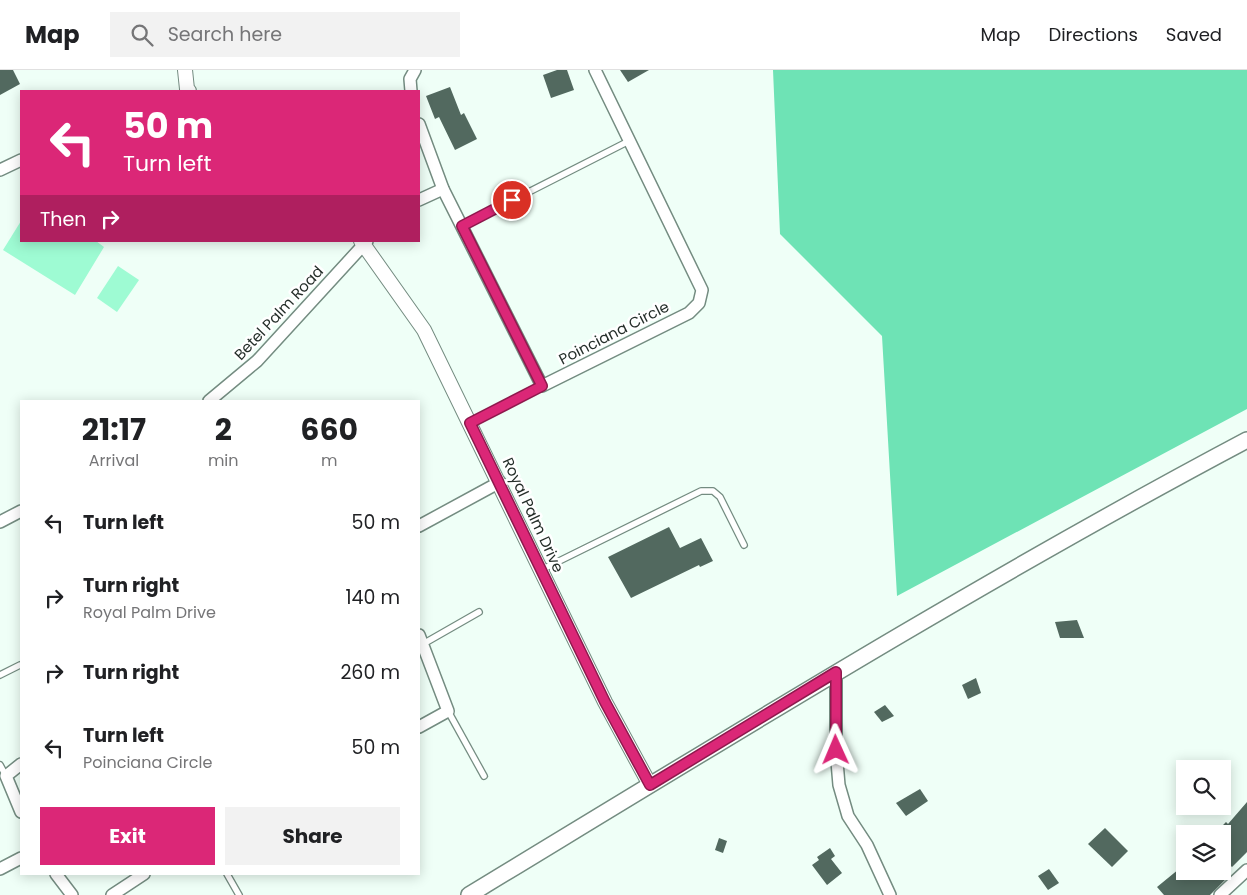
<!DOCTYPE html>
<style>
body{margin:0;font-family:Poppins,sans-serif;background:#f2f2f2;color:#202124;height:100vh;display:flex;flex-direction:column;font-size:19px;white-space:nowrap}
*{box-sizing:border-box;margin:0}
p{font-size:16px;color:#757577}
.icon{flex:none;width:28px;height:28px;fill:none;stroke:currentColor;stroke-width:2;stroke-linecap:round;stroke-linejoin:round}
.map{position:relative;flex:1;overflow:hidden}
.sheet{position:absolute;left:20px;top:330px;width:400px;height:475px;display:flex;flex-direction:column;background:#fff;border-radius:0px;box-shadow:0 2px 12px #0003}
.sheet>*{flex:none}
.guide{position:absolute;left:20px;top:20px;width:400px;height:152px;border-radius:0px;box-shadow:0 2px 12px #0003;background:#db2777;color:#fff;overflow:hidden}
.tools{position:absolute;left:1176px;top:690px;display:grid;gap:10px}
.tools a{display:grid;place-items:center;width:55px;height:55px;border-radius:0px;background:#fff;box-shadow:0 2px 12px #0003;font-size:25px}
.pin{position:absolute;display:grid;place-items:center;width:42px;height:42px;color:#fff;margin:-21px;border:2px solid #fff;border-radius:50%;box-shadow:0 1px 5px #0007}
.me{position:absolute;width:55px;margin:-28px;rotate:359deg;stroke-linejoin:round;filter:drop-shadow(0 0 4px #0008)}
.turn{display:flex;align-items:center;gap:18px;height:105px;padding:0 20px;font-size:22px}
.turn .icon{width:65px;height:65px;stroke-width:2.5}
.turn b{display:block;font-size:35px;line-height:42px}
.then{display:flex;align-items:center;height:48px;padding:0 20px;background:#0003;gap:10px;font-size:19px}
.eta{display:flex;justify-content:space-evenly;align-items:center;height:85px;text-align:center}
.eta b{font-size:30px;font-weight:700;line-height:35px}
.cta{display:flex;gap:10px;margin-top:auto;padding:10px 20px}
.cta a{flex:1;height:58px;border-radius:0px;background:#db2777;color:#fff;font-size:20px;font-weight:700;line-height:58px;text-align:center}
.cta a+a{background:#f2f2f2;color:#202124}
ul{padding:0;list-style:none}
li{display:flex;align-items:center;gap:15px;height:75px;padding:0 20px}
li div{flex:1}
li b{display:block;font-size:19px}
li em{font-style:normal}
header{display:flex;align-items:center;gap:30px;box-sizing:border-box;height:70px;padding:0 25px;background:#fff;border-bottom:1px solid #e0e0e0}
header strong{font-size:24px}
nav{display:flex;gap:28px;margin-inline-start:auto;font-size:18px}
.search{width:350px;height:45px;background:#f2f2f2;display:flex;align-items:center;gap:12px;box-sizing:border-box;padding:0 18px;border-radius:0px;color:#757577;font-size:19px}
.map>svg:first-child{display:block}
.green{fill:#9efbd3}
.forest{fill:#6ee3b5}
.building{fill:#52695f}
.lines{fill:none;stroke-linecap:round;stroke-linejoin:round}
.service-casing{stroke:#748c81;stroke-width:8}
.minor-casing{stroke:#748c81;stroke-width:14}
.tertiary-casing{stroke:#748c81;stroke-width:16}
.secondary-casing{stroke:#748c81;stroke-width:18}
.service{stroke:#fff;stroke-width:5.5}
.minor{stroke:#fff;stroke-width:11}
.tertiary{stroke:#fff;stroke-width:14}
.secondary{stroke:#fff;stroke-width:15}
.route-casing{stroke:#8e194d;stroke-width:12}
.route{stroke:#db2777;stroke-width:9}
.labels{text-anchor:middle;stroke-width:5;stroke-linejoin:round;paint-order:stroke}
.street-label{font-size:15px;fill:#242e29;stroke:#fff}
</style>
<header>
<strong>Map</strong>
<div class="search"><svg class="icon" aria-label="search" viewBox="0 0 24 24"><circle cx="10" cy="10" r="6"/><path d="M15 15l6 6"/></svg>Search here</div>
<nav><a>Map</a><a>Directions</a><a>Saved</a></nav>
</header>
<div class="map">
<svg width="1247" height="825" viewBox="0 0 1247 825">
<rect width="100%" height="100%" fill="#effff7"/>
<g class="green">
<polygon points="21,151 21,171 96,171 104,177 75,225 3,180"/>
<polygon points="118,196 139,210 117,242 97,228"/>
</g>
<polygon class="forest" points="773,0 1247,0 1247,339 897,526 882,266 780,164"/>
<g class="building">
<polygon points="0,0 13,0 20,14 0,25"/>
<polygon points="557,0 567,0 574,20 551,28 543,5"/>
<polygon points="620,0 649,0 628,12"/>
<polygon points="450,17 461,45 464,43 477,69 455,80 439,47 435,49 426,26"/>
<polygon points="669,457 680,478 701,468 713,491 700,497 699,495 631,528 608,487"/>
<polygon points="1077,550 1084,568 1060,568 1055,552"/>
<polygon points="976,608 981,623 968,629 962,615"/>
<polygon points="885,635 894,646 882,652 874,642"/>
<polygon points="920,719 928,731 906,746 896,733"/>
<polygon points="1247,732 1247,782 1232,797 1222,787 1222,764 1214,764 1226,752 1228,754"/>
<polygon points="1105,758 1128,781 1112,797 1088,774"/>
<polygon points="719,768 727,771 723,783 715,780"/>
<polygon points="830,778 835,786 831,789 842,803 827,815 812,795 819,790 817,787"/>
<polygon points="1049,799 1059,813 1048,820 1038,806"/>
<polygon points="1179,799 1181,801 1222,801 1228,807 1210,825 1164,825 1157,817"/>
</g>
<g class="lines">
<g class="service-casing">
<g id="service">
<polyline points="462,156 629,71"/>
<polyline points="471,353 542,316"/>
<polyline points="541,500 701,421 713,421 720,427 744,475"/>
<polyline points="423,574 479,542"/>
<polyline points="0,605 20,595"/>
<polyline points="448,641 484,706"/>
<polyline points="0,695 6,706"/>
<polyline points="227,804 239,825"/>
</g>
</g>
<g class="minor-casing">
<g id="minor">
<polyline points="411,21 410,9 415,0"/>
<polyline points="419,54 443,119 542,316 689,243 699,233 702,220 595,0"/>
<polyline points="0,100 21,90"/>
<polyline points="419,130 443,119"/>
<polyline points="209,331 257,291 367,171"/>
<polyline points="0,452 21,441"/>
<polyline points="419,456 500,412"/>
<polyline points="419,565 448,641 419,657"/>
<polyline points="836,602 836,680 839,715 848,746 867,775 890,825"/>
<polyline points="21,694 6,706 21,742"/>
<polyline points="0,799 21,788"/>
<polyline points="56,804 72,825"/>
<polyline points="112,825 144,804"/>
<polyline points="1220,825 1247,800"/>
</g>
</g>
<g class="tertiary-casing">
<g id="tertiary">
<polyline points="185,0 187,19 189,21"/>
<polyline points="361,171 424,260 605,632 650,715"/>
</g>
</g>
<g class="secondary-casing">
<path id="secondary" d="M 469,825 C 726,669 981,511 1247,370"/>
</g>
<use href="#service" class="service"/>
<use href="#minor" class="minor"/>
<use href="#tertiary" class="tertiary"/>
<use href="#secondary" class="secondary"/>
</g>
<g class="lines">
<g class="route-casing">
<polyline id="route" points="512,130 462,156 542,316 470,353 605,632 650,715 836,602 836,680"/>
</g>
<use href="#route" class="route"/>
</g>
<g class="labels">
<g class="street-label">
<text transform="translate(279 243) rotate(-47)" y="5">Betel Palm Road</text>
<text transform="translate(614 263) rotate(-27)" y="5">Poinciana Circle</text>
<text transform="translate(533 445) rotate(65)" y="5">Royal Palm Drive</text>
</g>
</g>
</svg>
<div class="tools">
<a><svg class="icon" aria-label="search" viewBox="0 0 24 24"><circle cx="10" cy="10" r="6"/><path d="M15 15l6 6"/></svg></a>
<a><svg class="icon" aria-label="layers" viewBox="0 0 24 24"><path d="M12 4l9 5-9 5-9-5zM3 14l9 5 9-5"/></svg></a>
</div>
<div class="pin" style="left:512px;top:130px;background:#d93025"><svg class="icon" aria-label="arrive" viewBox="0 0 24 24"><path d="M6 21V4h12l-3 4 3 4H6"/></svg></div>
<svg class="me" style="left:836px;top:680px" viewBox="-20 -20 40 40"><path d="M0-17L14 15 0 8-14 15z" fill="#db2777" stroke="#fff" stroke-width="4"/></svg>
<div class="guide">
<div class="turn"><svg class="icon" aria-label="left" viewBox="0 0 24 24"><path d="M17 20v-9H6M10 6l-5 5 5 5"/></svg><div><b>50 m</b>Turn left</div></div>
<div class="then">Then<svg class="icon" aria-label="right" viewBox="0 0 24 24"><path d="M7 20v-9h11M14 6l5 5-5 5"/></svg></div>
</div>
<section class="sheet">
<div class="eta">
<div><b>21:17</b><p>Arrival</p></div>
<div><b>2</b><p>min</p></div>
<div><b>660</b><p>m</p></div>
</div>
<ul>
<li><svg class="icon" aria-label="left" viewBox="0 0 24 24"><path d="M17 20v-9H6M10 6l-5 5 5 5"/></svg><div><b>Turn left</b></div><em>50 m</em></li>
<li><svg class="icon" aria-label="right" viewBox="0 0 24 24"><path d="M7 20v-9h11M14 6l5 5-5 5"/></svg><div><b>Turn right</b><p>Royal Palm Drive</p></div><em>140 m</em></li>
<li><svg class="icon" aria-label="right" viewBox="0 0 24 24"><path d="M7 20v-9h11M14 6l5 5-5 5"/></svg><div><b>Turn right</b></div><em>260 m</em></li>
<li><svg class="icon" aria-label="left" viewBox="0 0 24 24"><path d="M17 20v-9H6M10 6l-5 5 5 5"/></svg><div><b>Turn left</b><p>Poinciana Circle</p></div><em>50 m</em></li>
</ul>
<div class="cta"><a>Exit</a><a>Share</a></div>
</section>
</div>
